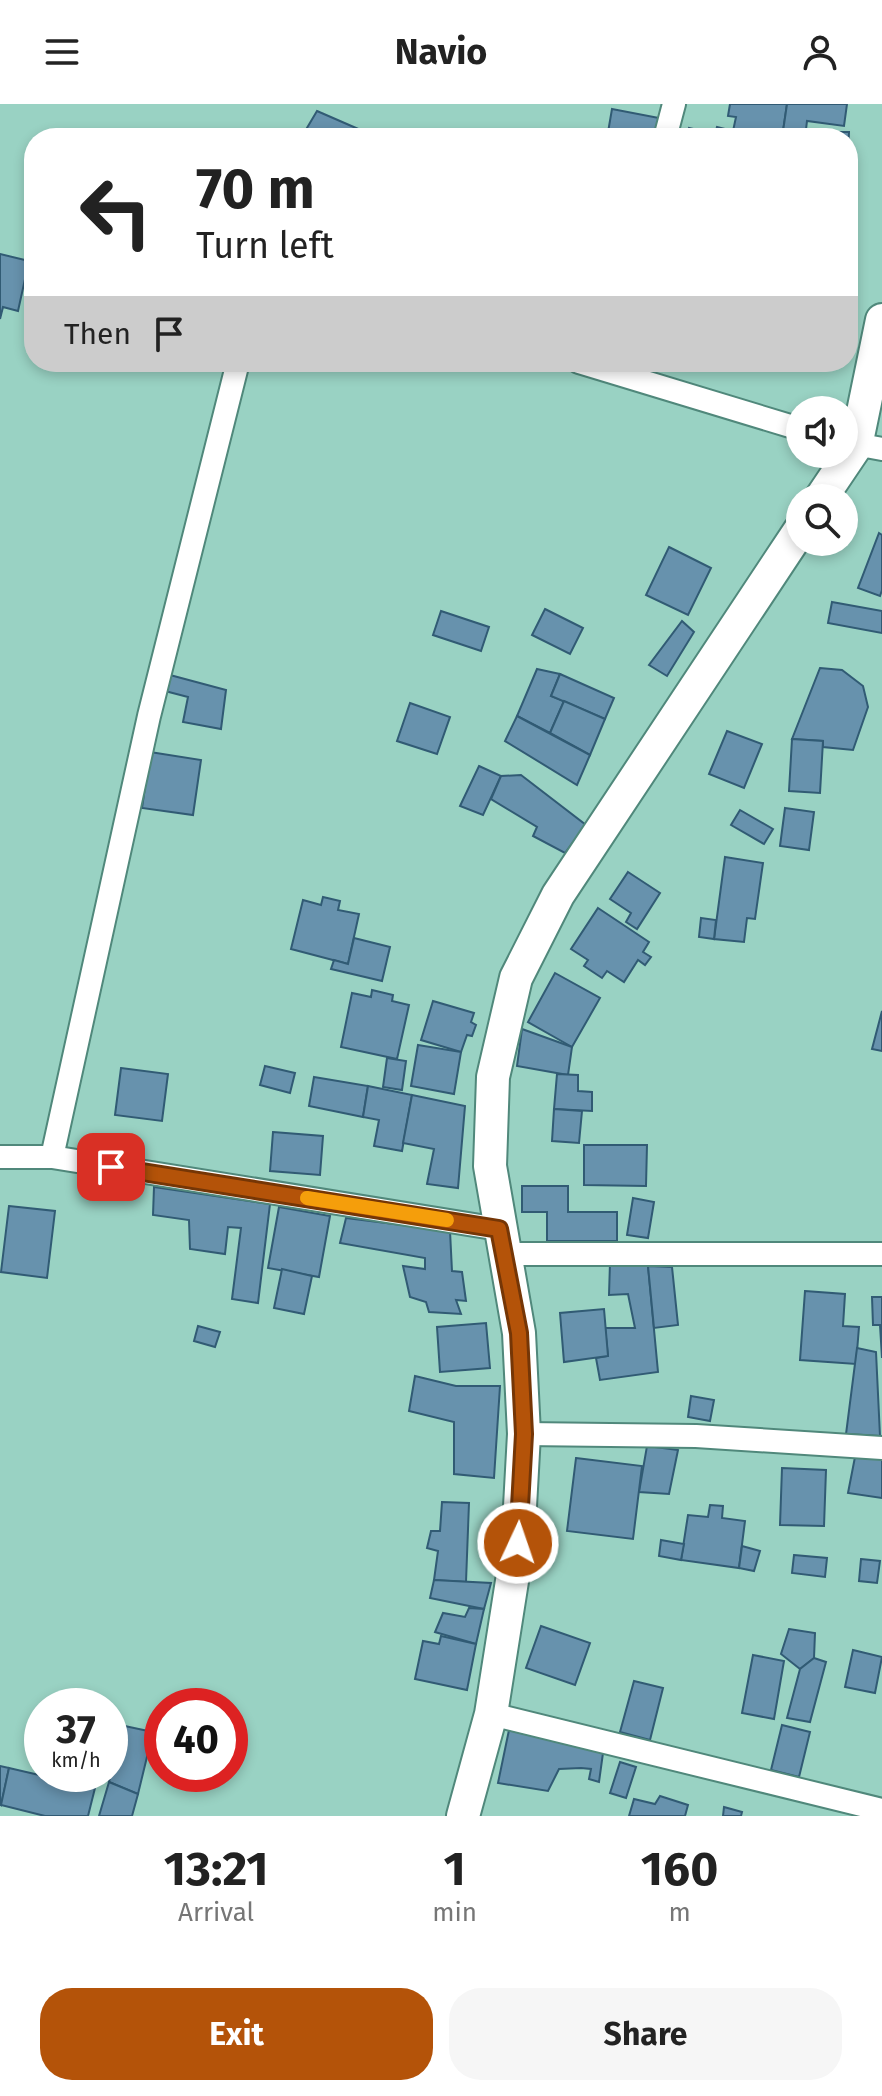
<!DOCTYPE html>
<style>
body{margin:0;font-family:"Fira Sans",sans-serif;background:#f6f6f6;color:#222;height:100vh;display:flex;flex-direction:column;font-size:30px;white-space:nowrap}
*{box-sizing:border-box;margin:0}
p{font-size:26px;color:#767676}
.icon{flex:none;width:44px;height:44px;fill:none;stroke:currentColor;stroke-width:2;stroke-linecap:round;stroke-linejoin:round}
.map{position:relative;height:1712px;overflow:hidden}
.details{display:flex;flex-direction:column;background:#fff;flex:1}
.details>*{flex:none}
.banner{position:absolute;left:24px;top:24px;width:834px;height:244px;border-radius:32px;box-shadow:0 4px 12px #0003;background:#fff;color:#222;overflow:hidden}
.fabs{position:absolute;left:786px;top:292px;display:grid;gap:16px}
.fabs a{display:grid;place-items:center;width:72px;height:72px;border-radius:50%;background:#fff;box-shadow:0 4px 12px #0003;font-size:40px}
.speed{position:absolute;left:24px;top:1584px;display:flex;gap:16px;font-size:40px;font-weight:700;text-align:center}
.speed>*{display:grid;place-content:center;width:104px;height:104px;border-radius:50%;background:#fff;box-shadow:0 4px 12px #0003;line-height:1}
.speed small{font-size:20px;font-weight:400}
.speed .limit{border:12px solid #d22;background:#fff;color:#111}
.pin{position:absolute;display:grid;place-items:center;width:68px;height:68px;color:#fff;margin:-34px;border-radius:16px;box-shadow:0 4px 12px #0006}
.me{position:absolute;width:88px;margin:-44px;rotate:3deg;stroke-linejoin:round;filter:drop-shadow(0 0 6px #0008)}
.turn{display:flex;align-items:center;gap:28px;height:168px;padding:0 40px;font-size:36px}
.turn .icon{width:104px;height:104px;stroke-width:2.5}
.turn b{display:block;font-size:56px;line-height:68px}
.then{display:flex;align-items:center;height:76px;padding:0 40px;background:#0003;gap:16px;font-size:30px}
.eta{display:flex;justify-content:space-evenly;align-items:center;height:136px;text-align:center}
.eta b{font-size:48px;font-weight:700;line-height:56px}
.button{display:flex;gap:16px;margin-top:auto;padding:16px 40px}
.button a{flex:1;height:92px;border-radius:32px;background:#b45309;color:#fff;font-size:32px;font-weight:700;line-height:92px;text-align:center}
.button a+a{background:#f6f6f6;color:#222}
header{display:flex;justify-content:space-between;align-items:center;height:104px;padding:0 40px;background:#fff;font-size:36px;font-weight:700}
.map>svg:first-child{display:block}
.building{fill:#6792ad;stroke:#315b74;stroke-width:2}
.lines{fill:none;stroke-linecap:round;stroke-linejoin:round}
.street-casing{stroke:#50887b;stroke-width:26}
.secondary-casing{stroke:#50887b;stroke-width:36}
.street{stroke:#fff;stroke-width:22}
.secondary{stroke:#fff;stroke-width:32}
.route-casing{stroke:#753606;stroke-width:20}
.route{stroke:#b45309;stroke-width:14}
.slow{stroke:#f59e0b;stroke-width:14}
</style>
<header><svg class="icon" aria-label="menu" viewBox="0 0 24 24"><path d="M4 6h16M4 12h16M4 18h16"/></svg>Navio<svg class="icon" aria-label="person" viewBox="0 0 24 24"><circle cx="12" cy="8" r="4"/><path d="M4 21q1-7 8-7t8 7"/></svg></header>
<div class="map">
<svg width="882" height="1712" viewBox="0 0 882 1712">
<rect width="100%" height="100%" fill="#99d2c3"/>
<g class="building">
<polygon points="730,0 787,0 782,34 757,31 757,34 742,34 743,28 733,27 736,13 728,12"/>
<polygon points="787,0 847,0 844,22 807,17 805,34 782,34"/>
<polygon points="612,5 659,14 654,34 607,34"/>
<polygon points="317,7 379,34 301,34"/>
<polygon points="717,23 733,27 732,34 687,34 689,24 715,30"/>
<polygon points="824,28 849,28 848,51 853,52 852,65 848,66 848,34 824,34"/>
<polygon points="0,150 29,157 18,207 3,203 0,215"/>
<polygon points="879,429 882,431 882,486 880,492 858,484"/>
<polygon points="669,443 711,464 688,511 646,491"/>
<polygon points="832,498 882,507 882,529 828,519"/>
<polygon points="545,505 583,524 570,550 532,531"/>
<polygon points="441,507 489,523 481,547 433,531"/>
<polygon points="682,517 694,528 667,572 649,561"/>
<polygon points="820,564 842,566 863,582 868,603 853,646 823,643 823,637 792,635"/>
<polygon points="537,565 560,570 551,592 564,597 550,629 517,612"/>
<polygon points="560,570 614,594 605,615 551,592"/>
<polygon points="170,571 226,586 221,625 183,618 188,593 165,587"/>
<polygon points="564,597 605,615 590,651 550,629"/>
<polygon points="410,599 450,613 437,650 397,637"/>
<polygon points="517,612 590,651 577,681 505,637"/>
<polygon points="727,627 762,640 744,684 709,670"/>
<polygon points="792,635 823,637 820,689 789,687"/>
<polygon points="150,648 201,656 193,711 142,704"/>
<polygon points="479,662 501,672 483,711 460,702"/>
<polygon points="521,671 586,721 565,749 533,732 537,723 491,695 501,672"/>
<polygon points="785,704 814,708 809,746 780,742"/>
<polygon points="740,706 773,725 764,740 731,721"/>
<polygon points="725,753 763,759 755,815 747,814 744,838 714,835"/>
<polygon points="628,768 660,789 637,825 626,818 631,809 610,795"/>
<polygon points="323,793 340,797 338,806 359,810 348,860 291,845 303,796 321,801"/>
<polygon points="598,804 649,838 643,848 651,853 645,861 638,856 624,878 607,867 602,874 584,862 588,856 571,845"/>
<polygon points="701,814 716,816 714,835 699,833"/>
<polygon points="354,834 390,843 382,877 331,865 334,856 348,860"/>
<polygon points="555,869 600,894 572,943 528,918"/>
<polygon points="372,886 393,891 392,897 409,901 397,955 341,943 352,889 371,893"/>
<polygon points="433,897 474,909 471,918 476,921 472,932 467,931 461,948 421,936"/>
<polygon points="882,907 882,947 872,945"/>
<polygon points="522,925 572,943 568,971 517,962"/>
<polygon points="418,941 461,948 454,990 411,982"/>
<polygon points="387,954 406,957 402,986 383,983"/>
<polygon points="265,962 295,969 290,989 260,981"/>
<polygon points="121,964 168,970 162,1017 115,1011"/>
<polygon points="557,970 578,971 578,987 592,988 592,1007 554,1005"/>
<polygon points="314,973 368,982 363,1013 309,1002"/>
<polygon points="368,982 412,991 402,1047 374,1042 379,1016 363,1013"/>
<polygon points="412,991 465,1002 458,1084 427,1080 434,1045 403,1039"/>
<polygon points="554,1005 582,1007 579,1039 552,1037"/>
<polygon points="273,1028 323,1032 320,1071 270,1067"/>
<polygon points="584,1041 647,1041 646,1082 584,1081"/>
<polygon points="522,1082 568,1082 568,1108 617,1108 617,1137 547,1137 547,1108 522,1108"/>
<polygon points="154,1083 270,1100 258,1199 232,1195 241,1124 228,1123 225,1150 190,1145 189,1116 153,1111"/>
<polygon points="633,1094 654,1098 648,1134 627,1131"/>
<polygon points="9,1102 55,1107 47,1174 1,1168"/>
<polygon points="279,1103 330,1112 319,1173 268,1164"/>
<polygon points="346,1114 450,1127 452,1167 462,1168 466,1197 456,1196 461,1210 429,1208 426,1198 410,1193 403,1162 425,1165 425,1154 340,1139"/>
<polygon points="610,1159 648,1162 658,1268 600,1276 596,1254 608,1252 605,1224 635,1224 628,1190 609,1191"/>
<polygon points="648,1162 672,1163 678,1221 654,1224"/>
<polygon points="282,1165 312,1172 304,1210 274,1204"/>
<polygon points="805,1187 845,1190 843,1222 859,1223 856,1260 800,1256"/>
<polygon points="872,1193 882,1193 882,1254 880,1221 873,1221"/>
<polygon points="604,1205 608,1252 564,1258 560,1209"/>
<polygon points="486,1219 490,1264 440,1268 437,1223"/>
<polygon points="198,1222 220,1228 215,1243 194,1237"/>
<polygon points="857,1244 876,1248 880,1332 846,1330"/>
<polygon points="415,1272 456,1282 500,1282 494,1374 454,1370 454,1318 409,1307"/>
<polygon points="691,1292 714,1296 710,1317 688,1313"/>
<polygon points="647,1342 678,1346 669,1390 639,1388"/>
<polygon points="882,1351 882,1394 848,1389 855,1353"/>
<polygon points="576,1354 642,1362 633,1435 567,1427"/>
<polygon points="782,1364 826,1366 824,1422 780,1421"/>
<polygon points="442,1398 469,1399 466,1478 434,1476 438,1447 427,1444 431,1427 440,1427"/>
<polygon points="710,1401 723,1402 722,1414 745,1417 739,1464 681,1456 688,1411 708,1413"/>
<polygon points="661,1436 684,1440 681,1456 659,1452"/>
<polygon points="742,1442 760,1447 754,1467 739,1464"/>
<polygon points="794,1451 827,1454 825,1473 792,1469"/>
<polygon points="861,1455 880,1457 877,1479 859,1477"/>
<polygon points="434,1476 491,1479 484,1505 430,1494"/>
<polygon points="469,1504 484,1505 476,1540 435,1528 443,1509 465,1513"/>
<polygon points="541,1522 590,1539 575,1581 526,1564"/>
<polygon points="789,1525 815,1529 814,1554 800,1565 781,1550"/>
<polygon points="441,1532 476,1540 467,1586 415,1575 423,1537 439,1540"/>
<polygon points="853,1546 882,1553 875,1589 845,1583"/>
<polygon points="753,1551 784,1557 774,1615 742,1609"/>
<polygon points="814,1554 826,1558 810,1618 787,1614 800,1565"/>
<polygon points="634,1577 663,1584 650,1636 620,1628"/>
<polygon points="120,1621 153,1628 138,1690 109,1678"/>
<polygon points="782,1621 810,1628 799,1673 771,1666"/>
<polygon points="509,1626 603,1649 599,1678 589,1675 591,1665 581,1664 559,1665 548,1687 498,1679"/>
<polygon points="620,1658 636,1663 626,1694 610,1689"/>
<polygon points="0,1662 9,1664 1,1701 0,1700"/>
<polygon points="9,1664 95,1684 88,1712 45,1712 1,1701"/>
<polygon points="109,1678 138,1690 132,1712 99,1712"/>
<polygon points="660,1692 688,1701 685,1712 629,1712 634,1695 655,1700"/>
<polygon points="724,1703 742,1708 741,1712 723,1712"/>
</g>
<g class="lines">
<g class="street-casing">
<g id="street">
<polyline points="665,34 674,0"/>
<polyline points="579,258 800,325"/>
<polyline points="844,338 882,345"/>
<polyline points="0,1053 52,1053 499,1125"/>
<polyline points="52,1053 149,612 238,258"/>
<polyline points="504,1150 882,1150"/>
<polyline points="524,1330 696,1332 882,1344"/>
<polyline points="491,1610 882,1706"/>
</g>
</g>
<g class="secondary-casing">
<g id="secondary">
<polyline points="821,394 856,342 882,216"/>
<polyline points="463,1712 491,1610 518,1439 524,1330 519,1229 490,1062 493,973 516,874 558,791 800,426"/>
</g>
</g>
<use href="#street" class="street"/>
<use href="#secondary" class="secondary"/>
</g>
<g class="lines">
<g class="route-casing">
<polyline id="route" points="111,1063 499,1125 519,1229 524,1330 518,1439"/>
</g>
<use href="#route" class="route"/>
<polyline class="slow" points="307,1094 447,1116"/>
</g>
</svg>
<div class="fabs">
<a><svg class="icon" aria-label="sound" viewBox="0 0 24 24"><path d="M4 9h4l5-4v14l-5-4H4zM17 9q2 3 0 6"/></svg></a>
<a><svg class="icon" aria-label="search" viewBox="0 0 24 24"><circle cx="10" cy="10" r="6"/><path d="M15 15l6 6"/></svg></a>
</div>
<div class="speed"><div>37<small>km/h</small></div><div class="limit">40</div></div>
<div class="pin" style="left:111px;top:1063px;background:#d93025"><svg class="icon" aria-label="arrive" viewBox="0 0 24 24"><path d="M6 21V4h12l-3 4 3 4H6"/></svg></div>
<svg class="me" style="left:518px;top:1439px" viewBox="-20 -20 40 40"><circle r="17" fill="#b45309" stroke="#fff" stroke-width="3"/><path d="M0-11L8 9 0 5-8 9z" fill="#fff"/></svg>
<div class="banner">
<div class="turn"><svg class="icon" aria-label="left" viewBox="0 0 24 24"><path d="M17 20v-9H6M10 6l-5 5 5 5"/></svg><div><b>70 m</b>Turn left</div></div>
<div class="then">Then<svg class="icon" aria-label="arrive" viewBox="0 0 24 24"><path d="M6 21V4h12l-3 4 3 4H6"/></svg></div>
</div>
</div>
<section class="details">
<div class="eta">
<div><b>13:21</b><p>Arrival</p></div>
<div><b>1</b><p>min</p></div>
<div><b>160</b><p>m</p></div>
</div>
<div class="button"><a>Exit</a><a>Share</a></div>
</section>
